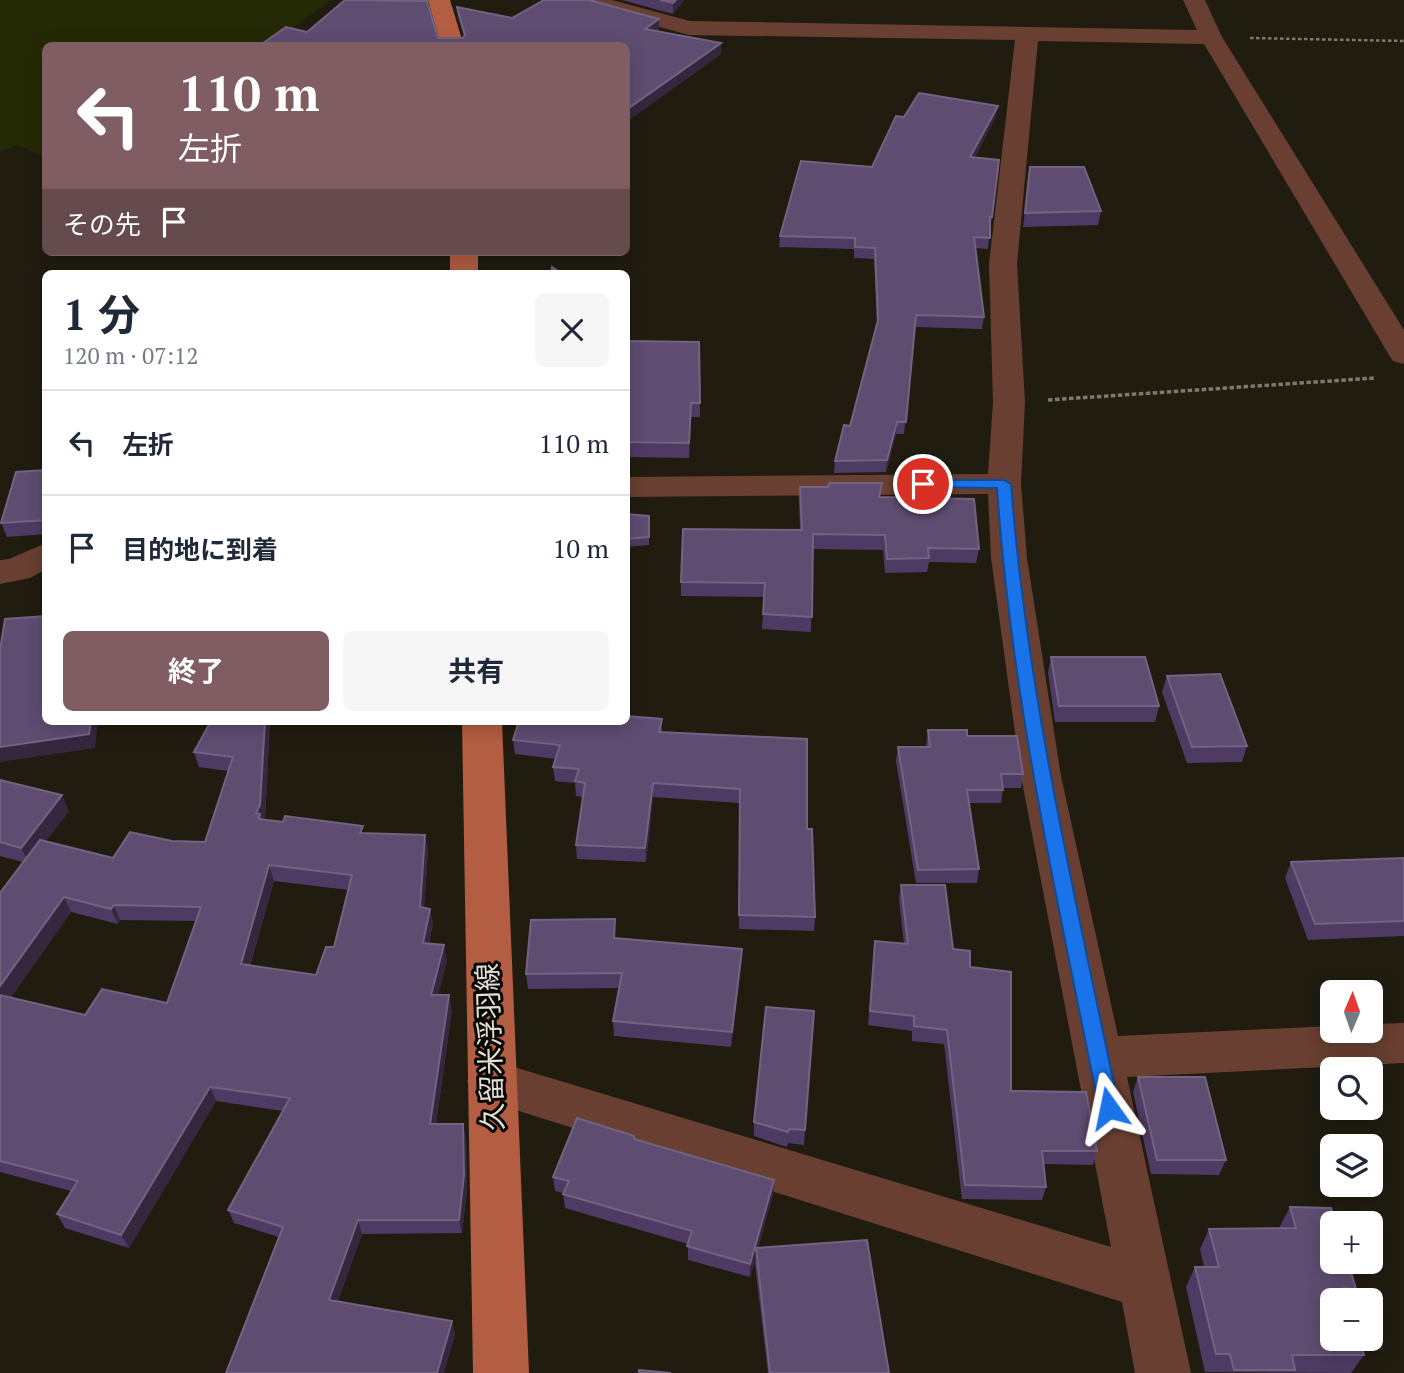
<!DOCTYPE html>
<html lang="ja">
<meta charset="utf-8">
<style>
body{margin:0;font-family:"PT Serif","Noto Sans JP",serif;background:#f6f6f7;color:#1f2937;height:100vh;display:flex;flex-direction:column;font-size:26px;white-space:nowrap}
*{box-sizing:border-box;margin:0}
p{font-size:23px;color:#747a83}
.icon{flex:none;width:38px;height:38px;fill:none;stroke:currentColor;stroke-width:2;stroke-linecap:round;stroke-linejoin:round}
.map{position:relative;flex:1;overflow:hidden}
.details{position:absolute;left:42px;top:270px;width:588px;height:455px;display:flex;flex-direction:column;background:#fff;border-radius:10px;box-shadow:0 4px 18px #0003}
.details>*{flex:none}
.banner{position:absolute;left:42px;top:42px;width:588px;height:214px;border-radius:10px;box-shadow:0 4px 18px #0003;background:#7f5d62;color:#fff;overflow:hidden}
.needle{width:46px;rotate:2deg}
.fabs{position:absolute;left:1320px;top:980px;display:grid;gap:14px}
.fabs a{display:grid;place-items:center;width:63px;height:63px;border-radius:10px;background:#fff;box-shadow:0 4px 18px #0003;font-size:35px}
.pin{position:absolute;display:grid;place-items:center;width:60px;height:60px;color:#fff;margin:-30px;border:4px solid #fff;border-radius:50%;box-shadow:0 2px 7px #0007}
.me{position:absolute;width:77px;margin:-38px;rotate:348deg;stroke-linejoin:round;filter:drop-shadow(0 0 5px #0008)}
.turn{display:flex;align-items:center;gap:24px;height:147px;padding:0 21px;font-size:32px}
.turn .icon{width:91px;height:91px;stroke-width:2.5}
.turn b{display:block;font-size:49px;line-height:60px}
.then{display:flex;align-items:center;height:66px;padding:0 21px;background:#0003;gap:14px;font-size:26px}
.round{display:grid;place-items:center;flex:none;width:74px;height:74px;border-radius:10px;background:#f6f6f7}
.head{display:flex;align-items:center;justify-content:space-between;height:119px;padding:0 21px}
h1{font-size:42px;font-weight:700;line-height:52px}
.action{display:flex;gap:14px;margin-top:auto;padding:14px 21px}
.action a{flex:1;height:80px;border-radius:10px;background:#7f5d62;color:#fff;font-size:28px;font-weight:700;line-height:80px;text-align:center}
.action a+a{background:#f6f6f7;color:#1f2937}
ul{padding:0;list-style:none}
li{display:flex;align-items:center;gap:21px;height:105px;padding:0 21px;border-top:2px solid #e0e1e3}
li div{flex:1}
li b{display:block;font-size:26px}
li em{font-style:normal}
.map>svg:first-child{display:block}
.green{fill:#242a05}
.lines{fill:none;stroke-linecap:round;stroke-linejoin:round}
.path-far1{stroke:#7c796e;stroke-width:2.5;stroke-dasharray:3.5 2.5;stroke-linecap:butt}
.path{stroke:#7c796e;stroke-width:3.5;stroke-dasharray:4.5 2.5;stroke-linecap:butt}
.street{fill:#683f31;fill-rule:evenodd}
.primary{fill:#b35e42;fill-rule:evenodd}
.wall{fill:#4e3b64;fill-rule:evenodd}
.shaded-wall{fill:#35273e}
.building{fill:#5e4d71;stroke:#726380;stroke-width:2;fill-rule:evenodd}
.route{fill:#1a73e8;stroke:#114b97;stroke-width:2}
.labels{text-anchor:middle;stroke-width:6;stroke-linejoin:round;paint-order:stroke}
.near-street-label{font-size:28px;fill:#e0ddd5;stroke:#080603}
</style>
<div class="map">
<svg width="1404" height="1373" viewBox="0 0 1404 1373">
<rect width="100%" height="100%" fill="#201c10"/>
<polygon class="green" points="0,0 332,0 269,45 46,46 45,157 18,145 0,152"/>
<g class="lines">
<polyline class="path-far1" points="1250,38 1404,41"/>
<polyline class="path" points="1048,400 1375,378"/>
<g class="street">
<polygon points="577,0 612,0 690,21 1197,30 1183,0 1205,0 1222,37 1404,330 1404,364 1393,361 1389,355 1204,44 1038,41 1017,264 1025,402 1021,484 1027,558 1061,776 1118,1036 1332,1026 1332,1031 1370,1031 1370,1024 1404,1023 1404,1063 1127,1077 1191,1373 1135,1373 1122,1302 491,1102 474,1096 467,1081 474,1066 491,1060 1111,1247 1021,776 991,558 988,494 626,497 626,477 988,474 993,402 989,264 1015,40 689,35 580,5"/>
<polygon points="46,543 46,569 30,578 0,584 0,560 9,559"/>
</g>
<g class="primary">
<polygon points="428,0 450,0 464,46 441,46"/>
<rect x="450" y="252" width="28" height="21"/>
<polygon points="462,721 502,721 529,1373 473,1373"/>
</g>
</g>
<g class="wall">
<polygon points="345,0 427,1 438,38 463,38 464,37 458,17 457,7 512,18 544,0 589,0 659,19 659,29 657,31 721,43 721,54 626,122 626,46 259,46 286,27 307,32"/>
<polygon points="622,0 684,0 673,14"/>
<polygon points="996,116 975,157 992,217 990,228 988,249 975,248 984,317 982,329 915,327 904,434 896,434 886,472 834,473 835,461 850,426 877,325 874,259 854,258 854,249 779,247 780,236 872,167 904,117"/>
<polygon points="1030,167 1101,211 1098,225 1023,227"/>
<polygon points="626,341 699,342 700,417 691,417 689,458 626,457"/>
<polygon points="46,470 46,534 7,537 1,523"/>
<polygon points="882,483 880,497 979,549 976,563 929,562 927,572 885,573 883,550 813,549 811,632 762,629 764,597 681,596 681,582 800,530 799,501 800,487 828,487"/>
<polygon points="626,514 649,516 649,545 626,547"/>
<polygon points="1051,657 1159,706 1155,722 1055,722 1048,673"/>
<polygon points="1167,676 1247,746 1242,762 1187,763 1162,692"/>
<polygon points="662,719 662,732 807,829 815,917 814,931 739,929 739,803 653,797 646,862 577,859 576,845 583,797 576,796 575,783 555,781 553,767 556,759 515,754 513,740"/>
<path d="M 211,721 L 270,721 L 265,820 L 365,833 L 428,850 L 424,908 L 430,909 L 433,924 L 429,943 L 447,960 L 438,995 L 452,1010 L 436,1124 L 466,1138 L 467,1189 L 462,1233 L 362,1234 L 338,1301 L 455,1334 L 444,1373 L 226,1373 L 279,1237 L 234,1223 L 228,1210 L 283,1111 L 216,1101 L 129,1248 L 65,1228 L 57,1214 L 71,1191 L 0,1172 L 0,893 L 23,862 L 0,856 L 0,780 L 69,811 L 45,842 L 113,858 L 172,841 L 205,842 L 228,771 L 199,767 L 194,752 ZM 274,881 L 349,890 L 334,947 L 316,975 L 250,966 ZM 71,912 L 118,924 L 120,920 L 196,921 L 167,1003 L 85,1015 L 11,997 Z"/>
<polygon points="928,730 967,736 1023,774 1021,788 1003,788 1001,803 969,803 979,869 977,883 916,883 896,761 898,747 926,747"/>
<polygon points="1404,858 1404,936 1308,940 1285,878 1291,862"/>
<polygon points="901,885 953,949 970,967 1011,1091 1097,1151 1093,1165 1044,1164 1046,1187 1042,1200 962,1199 944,1044 912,1041 912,1031 868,1025 875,941 904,944 899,899"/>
<polygon points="615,938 742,949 741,965 731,1047 614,1036 613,1021 619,988 528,989 526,974"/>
<polygon points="814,1011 804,1145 788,1143 787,1147 754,1136 754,1122"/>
<polygon points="1138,1077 1226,1160 1219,1175 1151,1174 1133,1092"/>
<polygon points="634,1136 635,1139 773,1194 758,1248 889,1373 768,1373 755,1264 756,1257 750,1277 688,1260 688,1244 565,1208 563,1193 555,1191 553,1177"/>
<polygon points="1290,1207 1356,1289 1349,1300 1332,1300 1364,1355 1351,1373 1205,1372 1186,1287 1195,1267 1204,1267 1200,1249 1209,1229 1279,1228"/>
</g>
<g class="shaded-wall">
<polygon points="676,0 684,0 673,14 673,3"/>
<polygon points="659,19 659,29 645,39 645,29"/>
<polygon points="721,43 721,54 626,122 626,110"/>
<polygon points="998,106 996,116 969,168 970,157"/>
<polygon points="691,403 691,417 689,458 689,443"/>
<polygon points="897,422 896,434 886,472 887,460"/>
<polygon points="91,721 98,721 95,748 0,762 0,747"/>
<polygon points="265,721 270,721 265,820 263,824 256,813"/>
<polygon points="653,783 653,797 646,862 645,848"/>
<polygon points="62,795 69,811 29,863 21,848"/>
<polygon points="425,835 428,850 423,922 420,907"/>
<polygon points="269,865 274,881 246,979 241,964"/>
<polygon points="64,897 71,912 3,1008 0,1003 0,986"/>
<polygon points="114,905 120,920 118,924 111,909"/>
<polygon points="430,909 433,924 426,958 423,943"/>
<polygon points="444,945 447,960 434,1010 431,995"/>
<polygon points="742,949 741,965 731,1047 732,1032"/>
<polygon points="449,995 452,1010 434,1138 430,1124"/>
<polygon points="210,1087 216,1101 129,1248 121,1235"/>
<polygon points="463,1124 466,1138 467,1189 462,1233 459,1220"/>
<polygon points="774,1180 773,1194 757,1253 756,1248 756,1257 750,1277 750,1264"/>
<polygon points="358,1220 362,1234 334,1313 329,1300"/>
<polygon points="452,1321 455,1334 444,1373 437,1373"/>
</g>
<g class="building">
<polygon points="345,0 427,1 438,38 463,38 465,35 457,7 512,18 544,0 589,0 659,19 645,29 721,43 626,110 626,46 259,46 286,27 307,32"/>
<polygon points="660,0 676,0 673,3"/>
<polygon points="919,93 998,106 970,157 999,160 992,217 990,217 990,238 974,237 984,317 916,315 906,422 897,422 887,460 835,461 844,425 850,426 878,320 875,248 855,247 855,238 780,236 801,161 872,167 896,116 904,117"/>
<polygon points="1030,167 1084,167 1101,211 1025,213"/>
<polygon points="552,267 561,273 551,273"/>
<polygon points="626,341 699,342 700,403 691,403 689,443 626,442"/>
<polygon points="46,470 46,520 1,523 16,472"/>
<polygon points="829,483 882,483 879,497 974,499 979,549 928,548 929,558 887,559 885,535 813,534 812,617 763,614 765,583 681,582 683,529 802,530 800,487 828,487"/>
<polygon points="626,514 649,516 649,537 626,539"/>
<polygon points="46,616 46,721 91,721 89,734 0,747 0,650 5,619"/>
<polygon points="1051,657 1145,657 1159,706 1059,706"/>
<polygon points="1220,674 1247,746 1192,747 1167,676"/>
<polygon points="626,716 662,719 659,732 807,739 807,829 812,829 815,917 739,915 740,789 653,783 645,848 576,845 585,783 575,781 579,769 553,767 560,745 513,740 519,721 626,721"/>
<path d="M 211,721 L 265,721 L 260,805 L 256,813 L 260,814 L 259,819 L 283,822 L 285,816 L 363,826 L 360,833 L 425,835 L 420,907 L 430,909 L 423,943 L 444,945 L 431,995 L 449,995 L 430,1124 L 463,1124 L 464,1175 L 459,1220 L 358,1220 L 329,1300 L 452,1321 L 437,1373 L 226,1373 L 283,1227 L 228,1210 L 290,1098 L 210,1087 L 121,1235 L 57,1214 L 78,1181 L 0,1161 L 0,995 L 85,1015 L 102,989 L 167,1003 L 201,907 L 114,905 L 111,909 L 64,897 L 0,986 L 0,893 L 40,840 L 113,858 L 130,832 L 172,841 L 205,842 L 233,757 L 194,752 ZM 269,865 L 352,875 L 334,947 L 326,947 L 316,975 L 241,964 Z"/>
<polygon points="928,730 967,730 967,736 1017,736 1023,774 1001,774 1003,790 967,790 979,869 918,870 898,747 930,747"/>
<polygon points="0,780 62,795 21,848 0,842"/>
<polygon points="1404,858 1404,921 1315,924 1291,862"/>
<polygon points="901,885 945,885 953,949 970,951 970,967 1011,972 1011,1091 1086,1092 1097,1151 1042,1151 1046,1187 965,1185 947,1030 914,1026 914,1016 870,1011 875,941 908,944"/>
<polygon points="615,919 614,938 742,949 732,1032 613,1021 622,973 526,974 531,920"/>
<polygon points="766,1007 814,1011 805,1130 789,1129 788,1132 754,1122"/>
<polygon points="1138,1077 1205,1077 1226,1160 1157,1160"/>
<polygon points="577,1118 634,1136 634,1139 774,1180 750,1264 687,1246 692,1231 563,1194 569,1181 553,1177"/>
<polygon points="1290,1207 1331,1208 1336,1223 1332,1223 1332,1262 1348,1262 1356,1289 1344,1288 1348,1300 1332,1300 1332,1339 1359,1339 1364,1355 1292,1355 1295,1370 1234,1370 1230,1354 1216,1354 1195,1267 1219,1267 1209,1229 1296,1228"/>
<polygon points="867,1240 889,1373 770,1373 756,1248"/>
<polygon points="639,1370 671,1373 639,1373"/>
</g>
<path class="route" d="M 923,480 L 1004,480 L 1011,484 C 1027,695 1076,901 1119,1108 L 1116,1114 L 1109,1117 L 1101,1114 L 1099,1108 C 1058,903 1011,697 997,488 L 918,487 L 918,481 Z"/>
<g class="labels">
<g class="near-street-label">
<text transform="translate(490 1047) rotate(-92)" y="10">久留米浮羽線</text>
</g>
</g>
</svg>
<div class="fabs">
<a><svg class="needle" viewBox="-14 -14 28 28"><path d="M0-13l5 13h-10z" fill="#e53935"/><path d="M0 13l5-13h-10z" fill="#747a83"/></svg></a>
<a><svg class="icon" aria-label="search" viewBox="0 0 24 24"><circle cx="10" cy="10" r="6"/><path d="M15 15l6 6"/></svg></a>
<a><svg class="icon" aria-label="layers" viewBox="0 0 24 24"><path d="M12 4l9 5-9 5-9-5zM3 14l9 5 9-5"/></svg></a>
<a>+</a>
<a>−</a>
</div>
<div class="pin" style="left:923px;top:484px;background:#d93025"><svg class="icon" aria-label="arrive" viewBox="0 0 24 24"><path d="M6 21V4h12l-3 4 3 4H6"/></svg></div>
<svg class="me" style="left:1109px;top:1108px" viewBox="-20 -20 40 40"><path d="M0-17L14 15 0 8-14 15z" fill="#1a73e8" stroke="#fff" stroke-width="4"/></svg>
<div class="banner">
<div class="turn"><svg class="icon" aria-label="left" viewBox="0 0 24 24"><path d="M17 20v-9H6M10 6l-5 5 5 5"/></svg><div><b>110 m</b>左折</div></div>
<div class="then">その先<svg class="icon" aria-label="arrive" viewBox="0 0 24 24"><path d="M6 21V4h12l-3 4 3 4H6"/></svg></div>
</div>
<section class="details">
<div class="head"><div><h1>1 分</h1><p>120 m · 07:12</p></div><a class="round"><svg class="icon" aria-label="close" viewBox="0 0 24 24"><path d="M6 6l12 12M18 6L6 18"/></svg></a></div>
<ul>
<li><svg class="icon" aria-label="left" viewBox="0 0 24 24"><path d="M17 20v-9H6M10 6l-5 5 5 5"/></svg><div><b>左折</b></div><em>110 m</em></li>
<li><svg class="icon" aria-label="arrive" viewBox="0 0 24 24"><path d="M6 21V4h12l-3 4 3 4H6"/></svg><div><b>目的地に到着</b></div><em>10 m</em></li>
</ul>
<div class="action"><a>終了</a><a>共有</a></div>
</section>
</div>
